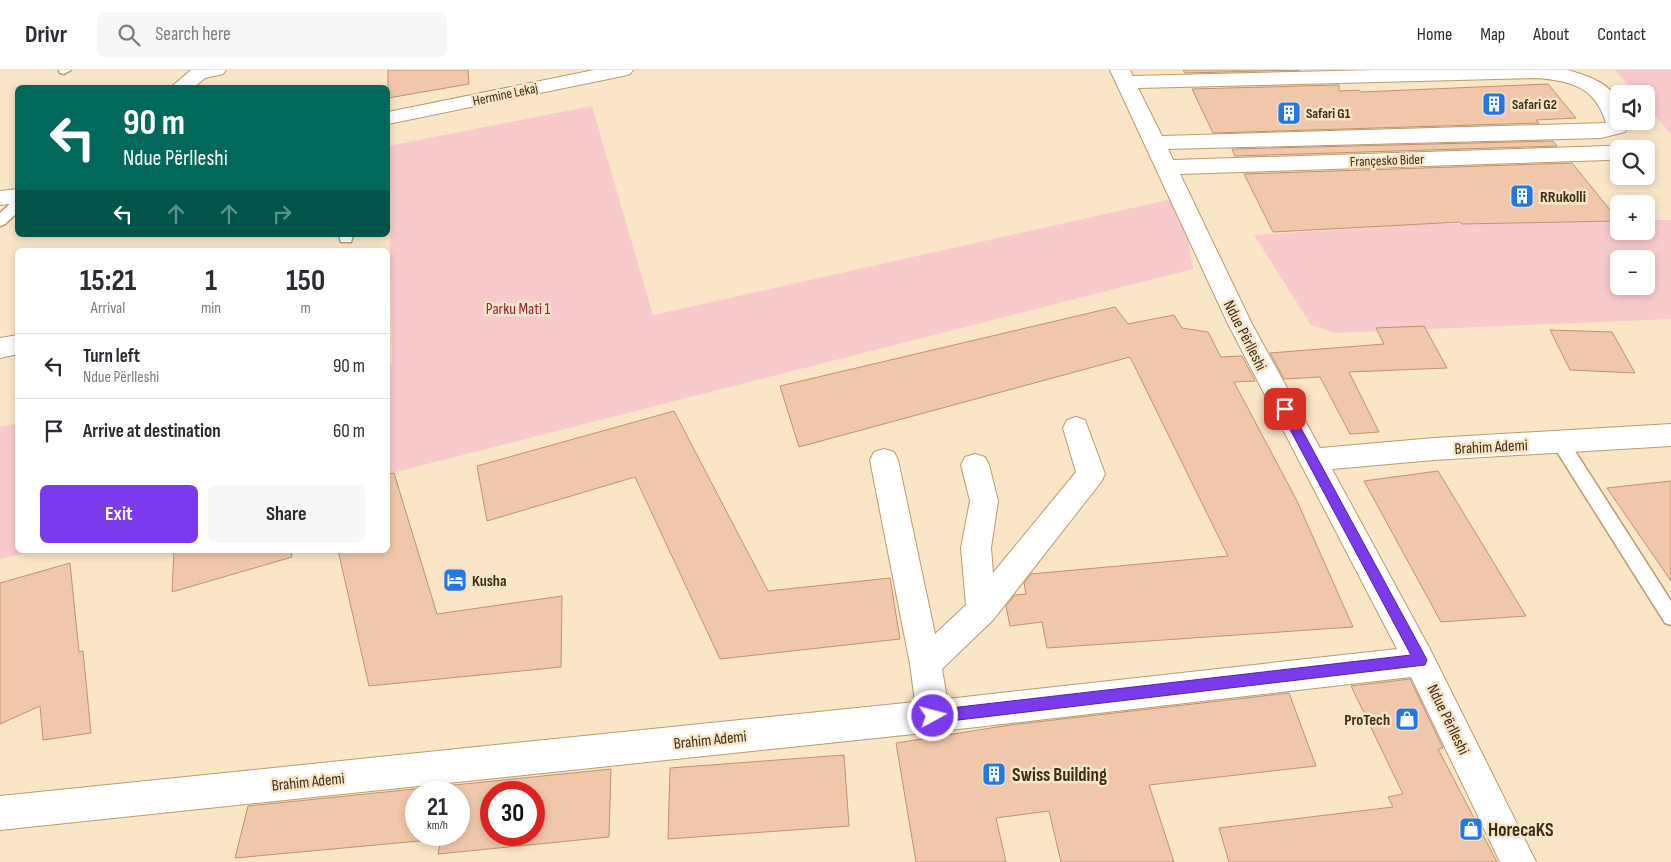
<!DOCTYPE html>
<meta charset="utf-8">
<style>
body{margin:0;font-family:"Sofia Sans Condensed",sans-serif;background:#f7f7f7;color:#2b2b33;height:100vh;display:flex;flex-direction:column;font-size:19px;white-space:nowrap}
*{box-sizing:border-box;margin:0}
p{font-size:16px;color:#7c7c81}
.icon{flex:none;width:28px;height:28px;fill:none;stroke:currentColor;stroke-width:2;stroke-linecap:round;stroke-linejoin:round}
.map{position:relative;flex:1;overflow:hidden}
.details{position:absolute;left:15px;top:178px;width:375px;height:305px;display:flex;flex-direction:column;background:#fff;border-radius:8px;box-shadow:0 2px 8px #0003}
.details>*{flex:none}
.top-card{position:absolute;left:15px;top:15px;width:375px;height:152px;border-radius:8px;box-shadow:0 2px 8px #0003;background:#00695c;color:#fff;overflow:hidden}
.fabs{position:absolute;left:1610px;top:15px;display:grid;gap:10px}
.fabs a{display:grid;place-items:center;width:45px;height:45px;border-radius:8px;background:#fff;box-shadow:0 2px 8px #0003;font-size:25px}
.speed{position:absolute;left:405px;top:711px;display:flex;gap:10px;font-size:25px;font-weight:700;text-align:center}
.speed>*{display:grid;place-content:center;width:65px;height:65px;border-radius:50%;background:#fff;box-shadow:0 2px 8px #0003;line-height:1}
.speed small{font-size:12px;font-weight:400}
.speed .limit{border:8px solid #d22;background:#fff;color:#111}
.pin{position:absolute;display:grid;place-items:center;width:42px;height:42px;color:#fff;margin:-21px;border-radius:10px;box-shadow:0 2px 8px #0006}
.me{position:absolute;width:55px;margin:-28px;rotate:83deg;stroke-linejoin:round;filter:drop-shadow(0 0 4px #0008)}
.turn{display:flex;align-items:center;gap:18px;height:105px;padding:0 25px;font-size:22px}
.turn .icon{width:65px;height:65px;stroke-width:2.5}
.turn b{display:block;font-size:35px;line-height:42px}
.lanes{display:flex;align-items:center;height:48px;padding:0 25px;background:#0003;justify-content:center;gap:25px;direction:ltr}
.lanes .off{opacity:.35}
.eta{display:flex;justify-content:space-evenly;align-items:center;height:85px;text-align:center}
.eta b{font-size:30px;font-weight:700;line-height:35px}
.button{display:flex;gap:10px;margin-top:auto;padding:10px 25px}
.button a{flex:1;height:58px;border-radius:8px;background:#7c3aed;color:#fff;font-size:20px;font-weight:700;line-height:58px;text-align:center}
.button a+a{background:#f7f7f7;color:#2b2b33}
ul{padding:0;list-style:none}
li{display:flex;align-items:center;gap:15px;height:65px;padding:0 25px;border-top:1px solid #e1e1e2}
li div{flex:1}
li b{display:block;font-size:19px}
li em{font-style:normal}
header{display:flex;align-items:center;gap:30px;box-sizing:border-box;height:70px;padding:0 25px;background:#fff;border-bottom:1px solid #e1e1e2}
header strong{font-size:24px}
nav{display:flex;gap:28px;margin-inline-start:auto;font-size:18px}
.search{width:350px;height:45px;background:#f7f7f7;display:flex;align-items:center;gap:12px;box-sizing:border-box;padding:0 18px;border-radius:8px;color:#7c7c81;font-size:19px}
.map>svg:first-child{display:block}
.green{fill:#f9cacc;fill-rule:evenodd}
.building{fill:#f0c7aa;stroke:#c1916f;fill-rule:evenodd}
.lines{fill:none;stroke-linecap:round;stroke-linejoin:round}
.lane-casing{stroke:#bb9b6b;stroke-width:3}
.street-casing{stroke:#bb9b6b;stroke-width:2}
.lane{fill:#fff;fill-rule:evenodd}
.street{fill:#fff;fill-rule:evenodd}
.route{fill:#7c3aed;stroke:#51269a}
.labels{text-anchor:middle;stroke-width:5;stroke-linejoin:round;paint-order:stroke}
.far-street-label{font-size:14px;fill:#3b2d1a;stroke:#fae5c7}
.far-poi-label{font-size:14px;font-weight:bold;fill:#3b2d1a;stroke:#fae5c7;text-anchor:start}
.poi-label{font-size:16px;font-weight:bold;fill:#3b2d1a;stroke:#fae5c7;text-anchor:start}
.park-label{font-size:16px;fill:#902034;stroke:#fae5c7}
.street-label{font-size:16px;fill:#3b2d1a;stroke:#fae5c7}
.near-poi-label{font-size:19px;font-weight:bold;fill:#3b2d1a;stroke:#fae5c7;text-anchor:start}
</style>
<header>
<strong>Drivr</strong>
<div class="search"><svg class="icon" aria-label="search" viewBox="0 0 24 24"><circle cx="10" cy="10" r="6"/><path d="M15 15l6 6"/></svg>Search here</div>
<nav><a>Home</a><a>Map</a><a>About</a><a>Contact</a></nav>
</header>
<div class="map">
<svg width="1671" height="792" viewBox="0 0 1671 792">
<rect width="100%" height="100%" fill="#fae5c7"/>
<g class="green">
<polygon points="1615,0 1671,0 1671,64 1646,35 1646,24 1636,24"/>
<polygon points="592,36 653,245 1181,127 1193,199 388,404 388,295 392,294 388,76"/>
<path d="M 1646,150 L 1671,150 L 1671,249 L 1335,263 L 1311,255 L 1254,165 L 1420,154 L 1619,151 L 1619,161 L 1646,161 ZM 1619,189 L 1646,189 L 1646,216 L 1619,216 Z"/>
<polygon points="17,354 18,480 41,480 0,489 0,356"/>
</g>
<g class="building">
<polygon points="388,0 468,0 469,14 388,28"/>
<polygon points="1183,0 1300,0 1185,3"/>
<polygon points="1548,14 1576,48 1536,50 1539,53 1213,63 1192,19 1339,15 1339,21 1359,20 1361,22"/>
<polygon points="1553,71 1557,76 1235,86 1232,79"/>
<polygon points="1572,93 1619,151 1462,154 1460,152 1273,162 1244,104"/>
<polygon points="1115,237 1128,254 1174,245 1182,258 1208,262 1221,287 1242,286 1255,311 1234,312 1297,431 1353,557 1047,578 1042,552 1010,556 1006,536 1015,525 1026,524 1024,513 1031,504 1228,486 1130,287 799,377 780,316"/>
<polygon points="1424,256 1447,298 1349,302 1379,362 1350,364 1320,307 1284,309 1270,283 1384,274 1376,258"/>
<polygon points="1550,260 1612,262 1635,303 1570,300"/>
<polygon points="674,341 768,521 890,508 900,569 720,589 635,407 487,451 477,396"/>
<polygon points="1438,401 1526,546 1441,552 1364,411"/>
<polygon points="394,403 437,544 562,526 561,597 369,616 338,480 388,480 388,404"/>
<polygon points="1671,411 1671,511 1607,418"/>
<polygon points="174,480 291,480 292,487 172,522"/>
<polygon points="70,493 79,582 83,581 91,663 43,670 40,636 0,654 0,513"/>
<polygon points="1410,609 1443,678 1438,679 1497,792 1229,792 1219,758 1393,737 1388,727 1403,724 1351,616"/>
<polygon points="1289,623 1316,696 1149,715 1174,792 1061,792 1049,741 996,748 1006,792 916,792 896,673 1010,655"/>
<polygon points="844,685 849,756 668,769 670,698"/>
<path d="M 611,699 L 609,767 L 438,784 L 441,769 L 235,788 L 248,736 ZM 416,722 L 459,722 L 459,765 L 416,765 ZM 491,722 L 534,722 L 534,765 L 491,765 Z"/>
</g>
<g class="lines">
<g class="lane-casing">
<g id="lane">
<polygon points="59,0 71,0 64,4 60,3"/>
<polygon points="18,130 18,142 5,154 0,156 0,143 13,131"/>
<polygon points="339,165 353,165 351,172 341,172"/>
<polygon points="1560,365 1566,367 1671,531 1671,555 1665,553 1554,377 1552,372 1554,367"/>
</g>
</g>
<g class="street-casing">
<g id="street">
<polygon points="191,0 226,0 223,4 205,8 193,18 170,18"/>
<polygon points="594,0 633,0 630,4 623,6 388,54 388,42"/>
<path d="M 1110,0 L 1130,0 L 1133,6 L 1376,0 L 1567,0 C 1583,4 1615,14 1619,35 C 1620,40 1619,46 1619,51 L 1627,51 L 1628,57 L 1625,62 L 1601,68 L 1168,79 L 1173,90 L 1608,76 L 1616,78 L 1619,83 L 1616,88 L 1608,90 L 1180,104 L 1252,254 L 1320,378 L 1434,368 L 1671,354 L 1671,376 L 1434,390 L 1332,399 L 1431,581 L 1536,792 L 1500,792 L 1411,607 L 933,662 L 0,760 L 0,726 L 915,632 L 910,594 L 870,390 L 874,382 L 884,379 L 894,382 L 898,390 L 935,564 L 966,535 L 961,478 L 970,431 L 961,395 L 965,387 L 975,384 L 985,387 L 989,395 L 998,431 L 991,478 L 993,503 L 1076,402 L 1063,358 L 1067,350 L 1076,347 L 1085,350 L 1105,404 L 1101,412 L 993,550 L 942,599 L 947,629 L 1397,579 L 1228,254 ZM 1537,8 C 1572,11 1595,17 1606,53 L 1162,66 L 1138,18 Z"/>
<polygon points="18,119 18,133 0,135 0,121"/>
<polygon points="18,265 18,284 0,288 0,268"/>
</g>
</g>
<use href="#lane" class="lane"/>
<use href="#street" class="street"/>
</g>
<polygon class="route" points="1285,335 1289,336 1425,586 1427,590 1425,595 933,653 928,651 927,646 928,642 933,640 1411,585 1279,339"/>
<defs>
<g id="building-square" transform="scale(1.25)"><rect x="-9" y="-9" width="18" height="18" rx="4" fill="#2279e3" stroke="#fae5c7"/><path d="M-4-6H4V6H1V3H-1V6H-4ZM-2.5-4.3h1.7v1.8h-1.7ZM.8-4.3h1.7v1.8H.8ZM-2.5-1h1.7V.8h-1.7ZM.8-1h1.7V.8H.8Z" fill="#fff"/></g>
<g id="hotel-square" transform="scale(1.25)"><rect x="-9" y="-9" width="18" height="18" rx="4" fill="#2279e3" stroke="#fae5c7"/><path d="M-6-4.5h1.5V1H6V5H4.5V3h-9V5H-6ZM-4 0a1.8 1.8 0 1 1 3.6 0ZM.5 0V-2.5h3Q6-2.5 6 0Z" fill="#fff"/></g>
<g id="shop-square" transform="scale(1.25)"><rect x="-9" y="-9" width="18" height="18" rx="4" fill="#2279e3" stroke="#fae5c7"/><path d="M-5-2.5h2.3a2.7 3.5 0 0 1 5.4 0H5L5.5 6h-11ZM-1.5-2.5h3a1.5 2.3 0 0 0-3 0Z" fill="#fff"/></g>
</defs>
<g fill-rule="evenodd">
<use href="#building-square" x="1494" y="34"/>
<use href="#building-square" x="1289" y="43"/>
<use href="#building-square" x="1522" y="126"/>
<use href="#hotel-square" x="455" y="510"/>
<use href="#shop-square" x="1407" y="649"/>
<use href="#building-square" x="994" y="704"/>
<use href="#shop-square" x="1471" y="759"/>
</g>
<g class="labels">
<g class="far-street-label">
<text transform="translate(505 24) rotate(-12)" y="5">Hermine Lekaj</text>
<text transform="translate(1387 90) rotate(-2)" y="5">Françesko Bider</text>
</g>
<g class="far-poi-label">
<text x="1512" y="39">Safari G2</text>
<text x="1306" y="48">Safari G1</text>
</g>
<g class="poi-label">
<text x="1540" y="132">RRukolli</text>
<text x="472" y="516">Kusha</text>
<text x="1390" y="655" text-anchor="end">ProTech</text>
</g>
<g class="park-label">
<text x="518" y="244">Parku Mati 1</text>
</g>
<g class="street-label">
<text transform="translate(1246 265) rotate(63)" y="6">Ndue Përlleshi</text>
<text transform="translate(1491 376) rotate(-3)" y="6">Brahim Ademi</text>
<text transform="translate(1449 649) rotate(64)" y="6">Ndue Përlleshi</text>
<text transform="translate(710 669) rotate(-6)" y="6">Brahim Ademi</text>
<text transform="translate(308 711) rotate(-6)" y="6">Brahim Ademi</text>
</g>
<g class="near-poi-label">
<text x="1012" y="711">Swiss Building</text>
<text x="1488" y="766">HorecaKS</text>
</g>
</g>
</svg>
<div class="fabs">
<a><svg class="icon" aria-label="sound" viewBox="0 0 24 24"><path d="M4 9h4l5-4v14l-5-4H4zM17 9q2 3 0 6"/></svg></a>
<a><svg class="icon" aria-label="search" viewBox="0 0 24 24"><circle cx="10" cy="10" r="6"/><path d="M15 15l6 6"/></svg></a>
<a>+</a>
<a>−</a>
</div>
<div class="speed"><div>21<small>km/h</small></div><div class="limit">30</div></div>
<div class="pin" style="left:1285px;top:339px;background:#d93025"><svg class="icon" aria-label="arrive" viewBox="0 0 24 24"><path d="M6 21V4h12l-3 4 3 4H6"/></svg></div>
<svg class="me" style="left:933px;top:646px" viewBox="-20 -20 40 40"><circle r="17" fill="#7c3aed" stroke="#fff" stroke-width="3"/><path d="M0-11L8 9 0 5-8 9z" fill="#fff"/></svg>
<div class="top-card">
<div class="turn"><svg class="icon" aria-label="left" viewBox="0 0 24 24"><path d="M17 20v-9H6M10 6l-5 5 5 5"/></svg><div><b>90 m</b>Ndue Përlleshi</div></div>
<div class="lanes"><svg class="icon" aria-label="left" viewBox="0 0 24 24"><path d="M17 20v-9H6M10 6l-5 5 5 5"/></svg><svg class="icon off" aria-label="ahead" viewBox="0 0 24 24"><path d="M12 20V5M6 11l6-6 6 6"/></svg><svg class="icon off" aria-label="ahead" viewBox="0 0 24 24"><path d="M12 20V5M6 11l6-6 6 6"/></svg><svg class="icon off" aria-label="right" viewBox="0 0 24 24"><path d="M7 20v-9h11M14 6l5 5-5 5"/></svg></div>
</div>
<section class="details">
<div class="eta">
<div><b>15:21</b><p>Arrival</p></div>
<div><b>1</b><p>min</p></div>
<div><b>150</b><p>m</p></div>
</div>
<ul>
<li><svg class="icon" aria-label="left" viewBox="0 0 24 24"><path d="M17 20v-9H6M10 6l-5 5 5 5"/></svg><div><b>Turn left</b><p>Ndue Përlleshi</p></div><em>90 m</em></li>
<li><svg class="icon" aria-label="arrive" viewBox="0 0 24 24"><path d="M6 21V4h12l-3 4 3 4H6"/></svg><div><b>Arrive at destination</b></div><em>60 m</em></li>
</ul>
<div class="button"><a>Exit</a><a>Share</a></div>
</section>
</div>
